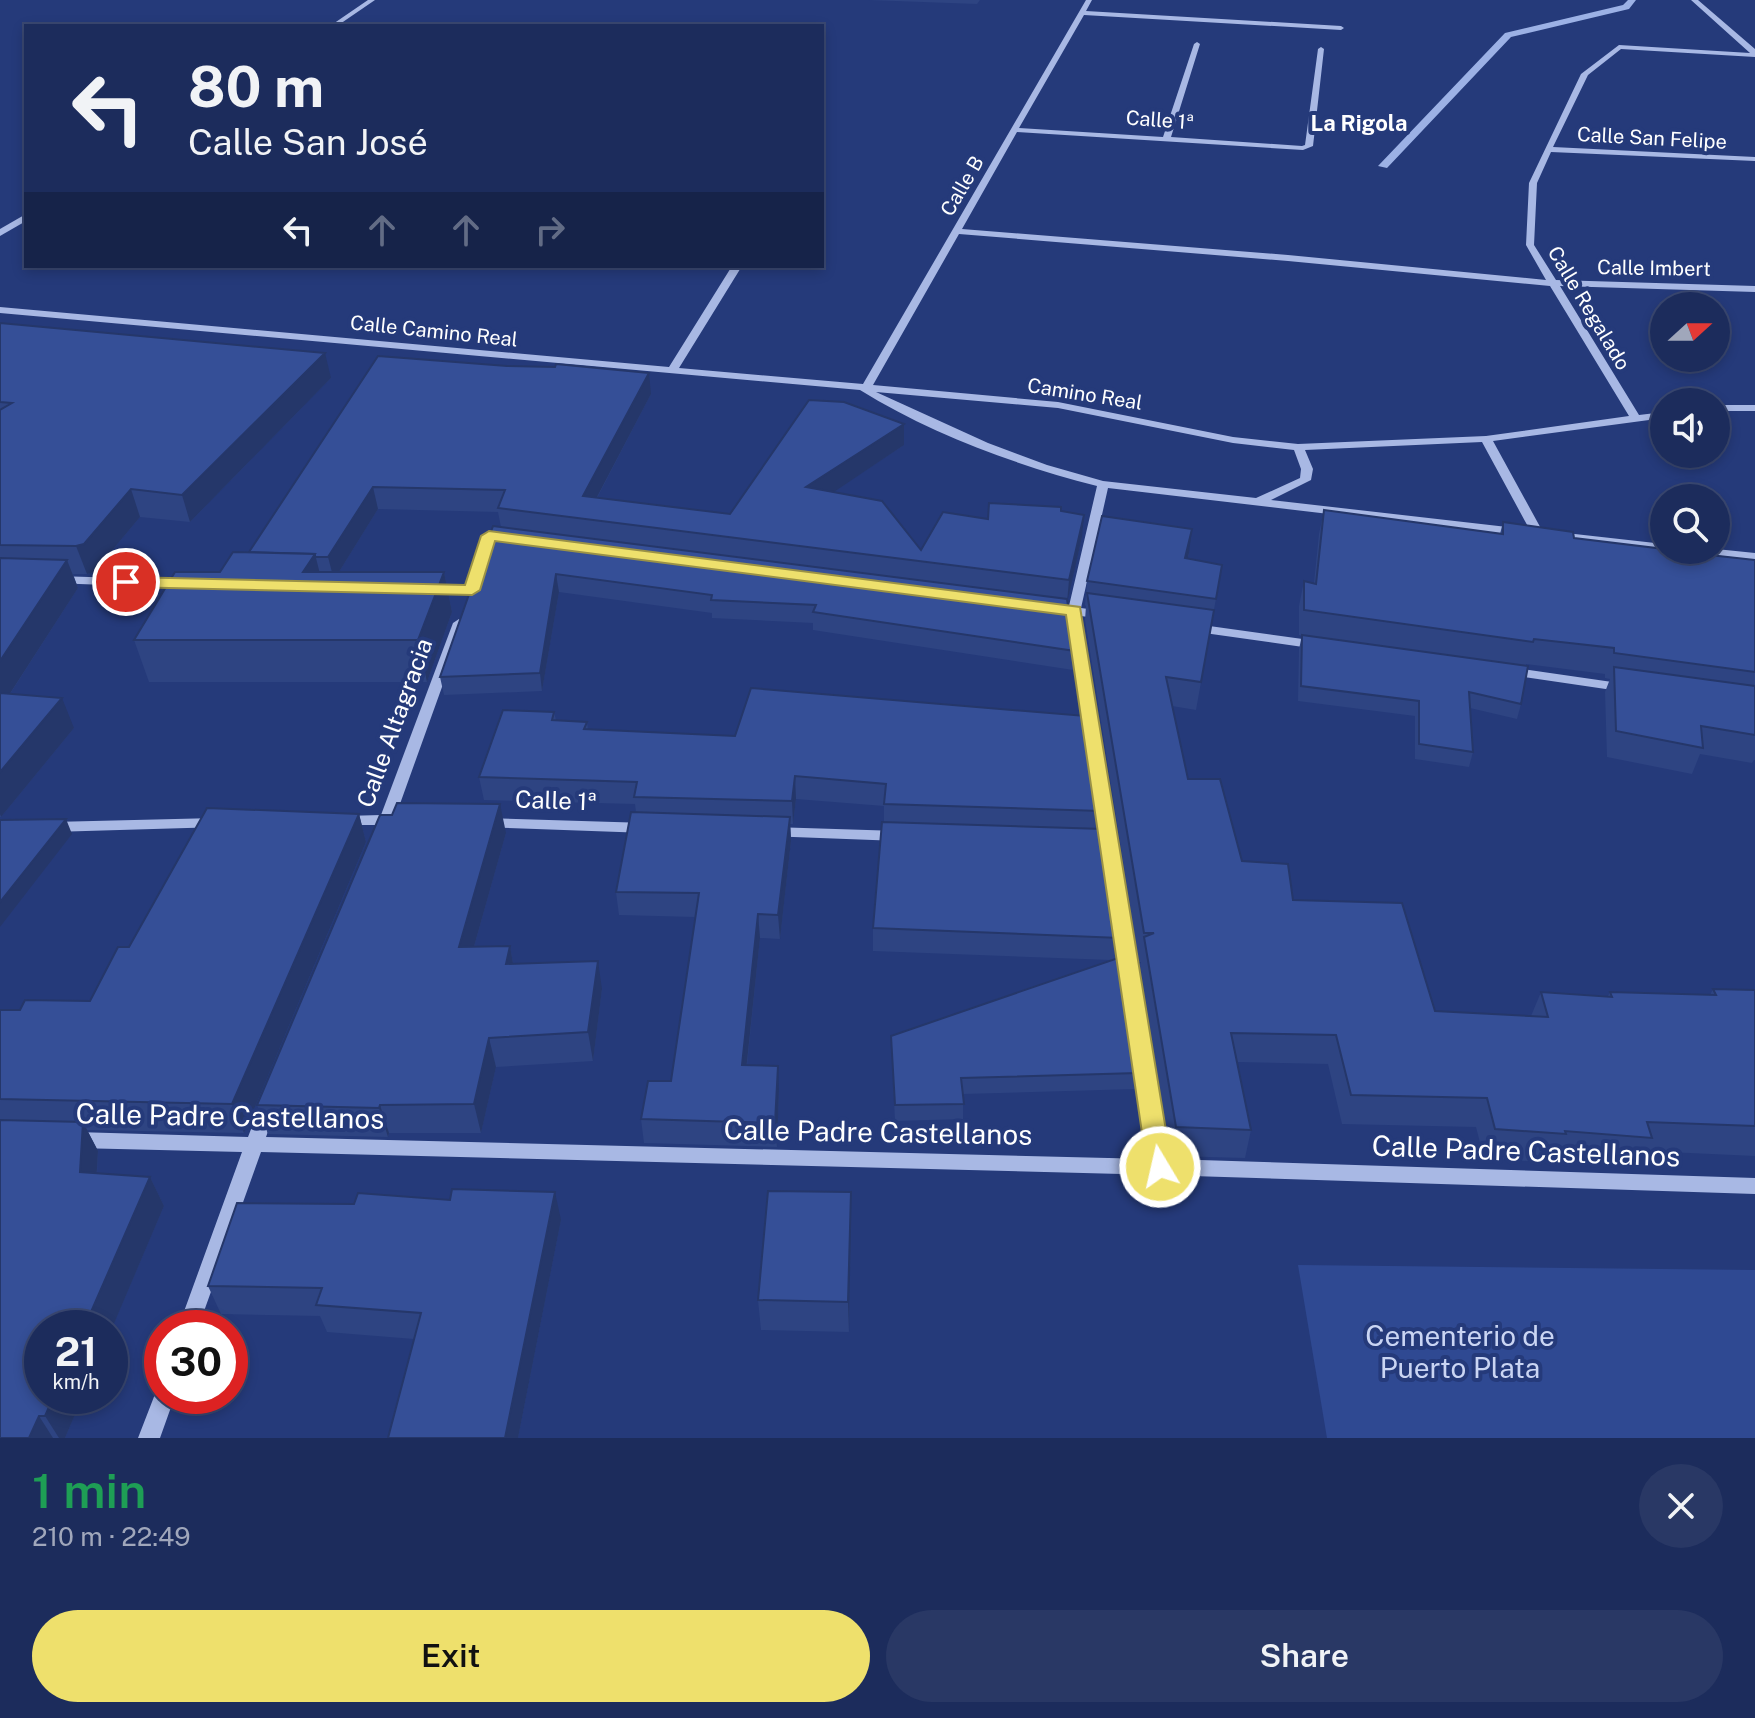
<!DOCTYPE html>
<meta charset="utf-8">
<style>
body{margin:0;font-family:"Public Sans",sans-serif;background:#293865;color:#f1f3f6;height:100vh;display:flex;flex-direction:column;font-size:30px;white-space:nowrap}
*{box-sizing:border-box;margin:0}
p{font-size:26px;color:#a0a7bb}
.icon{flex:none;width:44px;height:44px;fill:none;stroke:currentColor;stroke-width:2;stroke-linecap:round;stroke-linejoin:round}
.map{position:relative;height:1438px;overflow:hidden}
.drawer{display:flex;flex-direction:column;background:#1c2c5c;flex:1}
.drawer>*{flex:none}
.hud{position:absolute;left:24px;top:24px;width:800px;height:244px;border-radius:0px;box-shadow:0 4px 12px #0003,0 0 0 2px #3a4872;background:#1c2c5c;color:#f1f3f6;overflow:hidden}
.needle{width:52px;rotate:69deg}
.fabs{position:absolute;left:1650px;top:292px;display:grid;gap:16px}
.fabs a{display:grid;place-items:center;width:80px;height:80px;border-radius:50%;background:#1c2c5c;box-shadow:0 4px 12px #0003,0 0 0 2px #3a4872;font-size:40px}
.speed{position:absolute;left:24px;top:1310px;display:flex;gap:16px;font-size:40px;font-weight:700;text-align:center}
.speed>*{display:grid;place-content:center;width:104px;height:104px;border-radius:50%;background:#1c2c5c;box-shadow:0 4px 12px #0003,0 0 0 2px #3a4872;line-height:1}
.speed small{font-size:20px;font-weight:400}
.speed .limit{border:12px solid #d22;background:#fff;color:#111}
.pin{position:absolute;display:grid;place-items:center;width:68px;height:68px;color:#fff;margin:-34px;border:4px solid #fff;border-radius:50%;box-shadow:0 2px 8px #0007}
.me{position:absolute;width:88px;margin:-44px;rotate:351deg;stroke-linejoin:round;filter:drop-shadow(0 0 6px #0008)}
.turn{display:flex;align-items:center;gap:28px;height:168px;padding:0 32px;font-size:36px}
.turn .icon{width:104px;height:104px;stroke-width:2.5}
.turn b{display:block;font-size:56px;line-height:68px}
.lanes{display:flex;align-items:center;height:76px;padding:0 32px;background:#0003;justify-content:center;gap:40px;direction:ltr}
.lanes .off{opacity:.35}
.round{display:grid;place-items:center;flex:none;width:84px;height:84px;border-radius:42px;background:#293865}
.summary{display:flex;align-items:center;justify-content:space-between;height:136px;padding:0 32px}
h1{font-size:48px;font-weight:600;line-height:60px;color:#1e9e55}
.primary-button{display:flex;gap:16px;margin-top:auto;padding:16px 32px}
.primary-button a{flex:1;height:92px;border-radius:48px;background:#eee06c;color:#111;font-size:32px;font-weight:600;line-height:92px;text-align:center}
.primary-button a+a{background:#293865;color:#f1f3f6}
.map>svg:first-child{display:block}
.green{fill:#2f4992}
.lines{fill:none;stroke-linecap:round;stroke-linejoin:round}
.stream{fill:#9cb1e5;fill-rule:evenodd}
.minor{fill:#a8b8e4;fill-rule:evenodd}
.wall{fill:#2e4482}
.shaded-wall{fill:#25376a}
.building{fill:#354f97;stroke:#25376a;stroke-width:2}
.route{fill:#eee06c;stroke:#9b9246;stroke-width:2}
.labels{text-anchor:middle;stroke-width:8;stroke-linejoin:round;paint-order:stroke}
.far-street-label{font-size:20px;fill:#fff;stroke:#253a7a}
.far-neighbourhood-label{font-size:22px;font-weight:bold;fill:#fff;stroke:#253a7a}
.street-label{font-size:24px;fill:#fff;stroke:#253a7a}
.near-street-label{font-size:28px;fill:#fff;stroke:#253a7a}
.near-park-label{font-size:28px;fill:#cad5f3;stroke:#253a7a}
</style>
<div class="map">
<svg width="1755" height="1438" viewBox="0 0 1755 1438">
<rect width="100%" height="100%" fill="#253a7a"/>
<polygon class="green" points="1298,1265 1755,1270 1755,1438 1327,1438"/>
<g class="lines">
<polygon class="stream" points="1628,0 1636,0 1629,9 1511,37 1387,168 1378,166 1505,33 1623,5"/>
<g class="minor">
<polygon points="368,0 375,0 337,26 330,26"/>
<path d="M 1086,0 L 1092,0 L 1086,11 L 1341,26 L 1344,28 L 1341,30 L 1084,15 L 1019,128 L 1163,137 L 1194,44 L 1197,42 L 1200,44 L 1171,137 L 1302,146 L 1305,145 L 1318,49 L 1321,47 L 1324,49 L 1313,146 L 1303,150 L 1017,132 L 962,229 L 1288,255 L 1546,280 L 1526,245 L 1529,183 L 1581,74 L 1619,45 L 1750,53 L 1691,0 L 1698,0 L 1755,49 L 1755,57 L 1621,49 L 1588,75 L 1553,147 L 1755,157 L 1755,161 L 1551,152 L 1537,183 L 1534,245 L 1556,280 L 1755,286 L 1755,292 L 1560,286 L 1639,415 L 1664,412 L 1664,418 L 1493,441 L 1544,534 L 1542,537 L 1534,537 L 1532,534 L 1482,442 L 1305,450 L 1313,469 L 1311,480 L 1271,500 L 1516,528 L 1522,532 L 1516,536 L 1108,488 L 1081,608 L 1103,611 L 1109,615 L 1103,619 L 1081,616 L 1168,1159 L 1755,1178 L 1755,1194 L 1160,1175 L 261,1152 L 198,1328 L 178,1328 L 242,1152 L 76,1148 L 69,1145 L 67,1140 L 69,1135 L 76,1132 L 248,1137 L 263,1098 L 269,1096 L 275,1098 L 278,1103 L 266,1137 L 1149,1159 L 1068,614 L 1047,611 L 1046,608 L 1052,604 L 1069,606 L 1097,486 C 1015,465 931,434 860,390 L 0,313 L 0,307 L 669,367 L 732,266 L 742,266 L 679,368 L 863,384 ZM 959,234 L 1288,261 L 1550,286 L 1629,416 L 1486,436 L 1298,444 L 1233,437 L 1058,402 L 873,385 ZM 876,392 L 1058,408 L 1233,443 L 1294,450 L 1301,469 L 1300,478 L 1256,498 L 1103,481 L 1047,465 L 988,443 Z"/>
<polygon points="26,214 26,221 0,236 0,229"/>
<rect x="1716" y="405" width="39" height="6"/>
<polygon points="489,532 508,534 514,538 508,542 494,540 476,593 424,592 422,589 428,585 467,586 483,536"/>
<polygon points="1557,532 1664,544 1664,550 1669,550 1664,552 1553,539 1551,536"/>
<polygon points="1716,549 1755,553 1755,561 1686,554 1680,550"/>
<polygon points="56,576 188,580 194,584 188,588 52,583 50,580"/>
<polygon points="459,619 465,623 396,815 401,816 404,820 401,824 392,825 387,836 377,836 374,832 377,825 339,825 336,821 339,817 344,816 381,815 453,623"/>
<polygon points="1195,624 1317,641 1324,645 1317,649 1190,631 1188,628"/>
<polygon points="1508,667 1626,684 1633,688 1626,692 1503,674 1501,671 1503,668"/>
<polygon points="216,818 221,819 224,823 221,827 52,832 47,831 44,827 47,823 52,822"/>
<polygon points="484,818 647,823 652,824 655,828 652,832 647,833 479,827 476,823 479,819"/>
<polygon points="772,827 899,831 904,832 907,836 904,840 899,841 767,836 764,832 767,828"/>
<polygon points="162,1387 162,1396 175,1396 160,1438 138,1438 157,1389"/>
</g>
</g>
<g class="wall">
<polygon points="868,0 980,0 977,4"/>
<polygon points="0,323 331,378 190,522 140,517 94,572 87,574 73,574 78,588 10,694 74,728 1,817 0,817"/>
<polygon points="378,356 651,394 597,498 730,514 904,445 833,492 921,550 988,519 1061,511 1082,537 1067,601 1075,651 1073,670 813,630 813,623 712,618 712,613 559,592 542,691 444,695 440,677 501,527 498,512 378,509 339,572 444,572 452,612 427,682 149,682 134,640 220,572 249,552"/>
<polygon points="1324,510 1500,534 1503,522 1574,538 1755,560 1755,760 1754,760 1752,763 1700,754 1692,774 1607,757 1605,692 1610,679 1605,678 1605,674 1526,664 1521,704 1517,719 1470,708 1473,752 1469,767 1415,759 1415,716 1298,701 1299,649 1302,636 1299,635 1299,606 1304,581 1314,583 1319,534"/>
<polygon points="1189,553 1188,558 1222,565 1196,710 1172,706 1188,779 1242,861 1435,1011 1531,1016 1541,992 1608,996 1610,992 1710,995 1713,989 1755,990 1755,1156 1646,1151 1638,1167 1555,1160 1554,1163 1484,1158 1476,1127 1342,1124 1328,1064 1237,1062 1251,1130 1245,1158 1171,1156 1140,965 1141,962 1139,962 1085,620 1086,606 1085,605 1087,581"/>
<polygon points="554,712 556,720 587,722 588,730 1100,811 1098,829 1120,938 1117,958 1138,1073 1136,1089 963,1094 963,1119 895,1121 891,1036 1111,960 873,951 873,928 884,822 884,806 796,799 793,824 790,824 791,841 780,939 760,938 747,1065 779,1090 777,1147 644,1143 641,1119 671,1081 695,917 619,915 616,892 636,812 635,804 484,800 479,777"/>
<polygon points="359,814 366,842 244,1133 87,1130 98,1151 97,1174 150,1177 164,1206 65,1438 0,1438 0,1010 20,1010 90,1001 129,947"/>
<polygon points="506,833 474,947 510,946 513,963 602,989 593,1061 496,1067 481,1133 389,1133 388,1137 268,1134 257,1105"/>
<polygon points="561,1220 518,1438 388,1438 414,1339 327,1332 320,1316 221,1314 208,1286"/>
<polygon points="851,1222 849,1332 761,1330 758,1300"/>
</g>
<g class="shaded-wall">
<polygon points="325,353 331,378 190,522 182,495"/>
<polygon points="649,373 651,394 586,518 583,496"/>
<polygon points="904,424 904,445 807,510 806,487"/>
<polygon points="373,487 378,509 334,580 328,557"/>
<polygon points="131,489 140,517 94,572 87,574 76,546"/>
<polygon points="1084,515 1082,537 1067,603 1069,580"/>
<polygon points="1192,529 1189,553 1182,582 1185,558"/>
<polygon points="315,554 325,594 303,572"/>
<polygon points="67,560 78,588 0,709 0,661"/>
<polygon points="444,572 452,612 427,682 418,640"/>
<polygon points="556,574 559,592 542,691 540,673"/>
<polygon points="62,698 74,728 1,817 0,814 0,772"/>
<polygon points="795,776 796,799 793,824 792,801"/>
<polygon points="500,804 506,833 466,975 459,947"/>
<polygon points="359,814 366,842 244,1133 232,1104"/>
<polygon points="790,817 791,841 780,939 778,915"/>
<polygon points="66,819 72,834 0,927 0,902"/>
<polygon points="758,914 760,938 744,1090 742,1065"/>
<polygon points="510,946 515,975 506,964"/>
<polygon points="598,961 602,989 593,1061 588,1032"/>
<polygon points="489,1038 496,1067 481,1133 474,1104"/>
<polygon points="778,1066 779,1090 777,1147 775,1123"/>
<polygon points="380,1105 389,1133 388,1137 379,1108"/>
<polygon points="83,1122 98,1151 95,1202 80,1172"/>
<polygon points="150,1177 164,1206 110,1333 110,1328 84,1328"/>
<polygon points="555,1192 561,1220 518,1438 505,1438"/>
<polygon points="851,1192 851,1222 849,1332 848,1302"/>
<polygon points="54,1396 83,1396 65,1438 59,1438 45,1416"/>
<polygon points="39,1416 53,1438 29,1438"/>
</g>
<g class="building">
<polygon points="0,323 325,353 182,495 131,489 84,544 76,546 0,545 0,410 12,403 0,402"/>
<polygon points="378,356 507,366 555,367 556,364 649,373 583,496 730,514 809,400 844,402 904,424 806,487 882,501 921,550 943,512 988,519 989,503 1061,507 1061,511 1084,515 1069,580 498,508 505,490 373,487 328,557 315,557 315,554 249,552"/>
<polygon points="1324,510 1503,534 1503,522 1573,532 1574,538 1664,549 1664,550 1755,560 1755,672 1614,653 1614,648 1534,639 1533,642 1304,610 1304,581 1316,584"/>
<polygon points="1102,516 1192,529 1185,558 1222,565 1216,599 1087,581"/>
<polygon points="493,526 1067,599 1075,651 813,612 816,605 711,600 712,595 556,574 540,673 440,677"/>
<polygon points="233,552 315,554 303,572 444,572 418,640 134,640 175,572 220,572"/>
<polygon points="0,558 67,560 0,661"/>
<polygon points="1087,593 1214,610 1201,682 1166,677 1188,779 1220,779 1242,861 1288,864 1293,900 1402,903 1435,1011 1548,1017 1541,992 1612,997 1610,992 1716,995 1713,989 1755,990 1755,1126 1647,1122 1652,1138 1565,1131 1566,1134 1495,1129 1487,1098 1351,1095 1336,1035 1231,1033 1251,1130 1176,1127 1144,937 1154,933 1144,933"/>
<polygon points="1302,635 1528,666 1521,704 1469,692 1473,752 1419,744 1419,701 1301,686"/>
<polygon points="1614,667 1755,686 1755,735 1701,726 1703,748 1616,731"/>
<polygon points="751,688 1085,716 1085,712 1100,811 884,804 886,784 795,776 792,801 634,797 637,782 479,777 503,710 554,712 552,720 587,722 584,729 735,736"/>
<polygon points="0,693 62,698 0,772"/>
<polygon points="397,803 500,804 459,947 510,946 506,964 598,961 588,1032 489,1038 474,1104 380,1105 379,1108 257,1105 380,815 392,815"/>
<polygon points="207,808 359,814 232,1104 0,1099 0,1010 20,1010 25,1000 90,1001 118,947 129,947"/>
<polygon points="631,812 790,817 778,915 758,914 742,1065 778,1066 775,1123 641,1119 648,1081 671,1081 699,893 616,892"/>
<polygon points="66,819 0,902 0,820"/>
<polygon points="882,822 1103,829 1120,938 873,928"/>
<polygon points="1121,957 1138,1073 961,1078 964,1104 895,1105 891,1036"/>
<polygon points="0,1120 83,1122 80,1172 150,1177 84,1328 42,1328 42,1396 54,1396 45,1416 39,1416 29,1438 0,1438"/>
<polygon points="452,1189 555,1192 505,1438 388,1438 421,1313 316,1305 322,1288 208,1286 237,1203 354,1204 358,1193 450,1200"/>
<polygon points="768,1191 851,1192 848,1302 758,1300"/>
</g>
<polygon class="route" points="489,531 1080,607 1172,1167 1168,1174 1160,1177 1151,1174 1147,1167 1066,615 495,541 480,590 472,595 126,587 118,582 126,577 465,585 481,536"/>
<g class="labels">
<g class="far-street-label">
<text transform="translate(1160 120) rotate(4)" y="7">Calle 1ª</text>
<text transform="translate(1652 138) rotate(3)" y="7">Calle San Felipe</text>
<text transform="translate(962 186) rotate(-60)" y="7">Calle B</text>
<text transform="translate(1654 268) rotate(1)" y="7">Calle Imbert</text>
<text transform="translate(1589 308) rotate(59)" y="7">Calle Regalado</text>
<text transform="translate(434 331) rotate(6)" y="7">Calle Camino Real</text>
<text transform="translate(1085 394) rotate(9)" y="7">Camino Real</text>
</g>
<g class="far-neighbourhood-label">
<text x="1359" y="131">La Rigola</text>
</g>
<g class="street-label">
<text transform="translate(395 723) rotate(-70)" y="8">Calle Altagracia</text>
<text transform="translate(556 801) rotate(2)" y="8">Calle 1ª</text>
</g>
<g class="near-street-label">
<text transform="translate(230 1116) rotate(1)" y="10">Calle Padre Castellanos</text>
<text transform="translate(878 1132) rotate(1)" y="10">Calle Padre Castellanos</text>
<text transform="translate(1526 1151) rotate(2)" y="10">Calle Padre Castellanos</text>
</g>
<g class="near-park-label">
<text x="1460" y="1346">Cementerio de<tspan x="1460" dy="32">Puerto Plata</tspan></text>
</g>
</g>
</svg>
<div class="fabs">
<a><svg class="needle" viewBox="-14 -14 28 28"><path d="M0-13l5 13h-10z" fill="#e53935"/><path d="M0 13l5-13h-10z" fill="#a0a7bb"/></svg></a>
<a><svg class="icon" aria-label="sound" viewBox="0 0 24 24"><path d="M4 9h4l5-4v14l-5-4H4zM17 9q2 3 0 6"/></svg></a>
<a><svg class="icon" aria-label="search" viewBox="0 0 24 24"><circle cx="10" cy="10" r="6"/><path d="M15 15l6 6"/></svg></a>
</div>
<div class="speed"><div>21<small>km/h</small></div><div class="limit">30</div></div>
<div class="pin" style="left:126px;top:582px;background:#d93025"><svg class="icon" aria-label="arrive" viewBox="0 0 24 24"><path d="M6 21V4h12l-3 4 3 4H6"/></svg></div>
<svg class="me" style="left:1160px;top:1167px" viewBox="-20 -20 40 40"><circle r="17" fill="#eee06c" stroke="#fff" stroke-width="3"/><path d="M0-11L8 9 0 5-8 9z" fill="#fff"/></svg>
<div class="hud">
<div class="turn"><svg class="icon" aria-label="left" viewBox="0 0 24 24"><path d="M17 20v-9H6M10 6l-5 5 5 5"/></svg><div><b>80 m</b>Calle San José</div></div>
<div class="lanes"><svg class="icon" aria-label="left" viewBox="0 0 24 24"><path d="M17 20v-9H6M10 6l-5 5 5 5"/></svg><svg class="icon off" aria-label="ahead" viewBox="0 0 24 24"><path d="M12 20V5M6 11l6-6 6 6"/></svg><svg class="icon off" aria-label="ahead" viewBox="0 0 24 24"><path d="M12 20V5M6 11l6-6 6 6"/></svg><svg class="icon off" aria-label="right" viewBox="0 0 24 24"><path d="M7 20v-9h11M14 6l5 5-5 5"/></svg></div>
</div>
</div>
<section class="drawer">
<div class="summary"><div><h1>1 min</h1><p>210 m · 22:49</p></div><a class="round"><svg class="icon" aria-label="close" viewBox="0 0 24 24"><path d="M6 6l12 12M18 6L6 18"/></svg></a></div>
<div class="primary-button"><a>Exit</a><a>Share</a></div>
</section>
